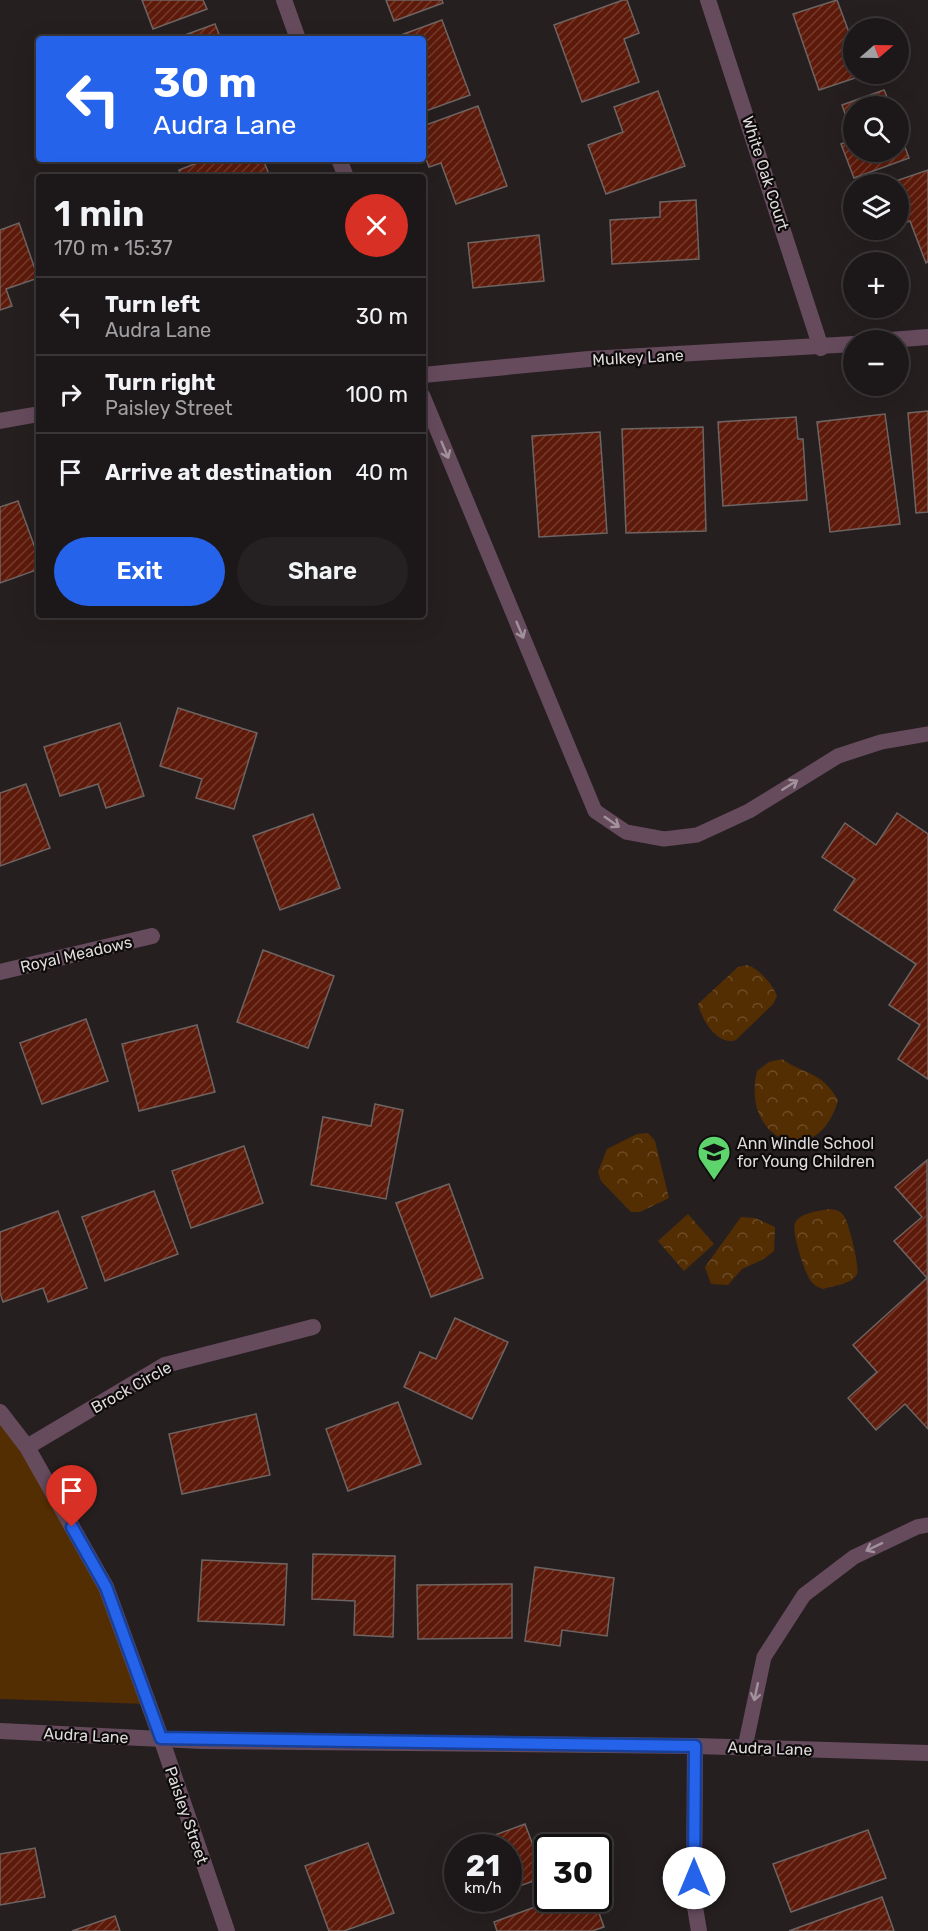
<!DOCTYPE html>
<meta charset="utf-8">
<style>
body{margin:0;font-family:Rubik,sans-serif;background:#252021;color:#f1f3f6;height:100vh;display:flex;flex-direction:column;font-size:22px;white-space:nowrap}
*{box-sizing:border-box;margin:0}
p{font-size:20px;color:#a09fa2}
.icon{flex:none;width:33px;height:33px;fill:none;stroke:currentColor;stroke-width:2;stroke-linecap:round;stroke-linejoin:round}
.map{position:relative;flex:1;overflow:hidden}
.drawer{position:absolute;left:36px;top:174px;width:390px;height:444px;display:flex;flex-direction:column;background:#1c1718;border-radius:6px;box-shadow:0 6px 24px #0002,0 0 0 2px #3a3637}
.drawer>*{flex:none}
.top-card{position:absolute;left:36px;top:36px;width:390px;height:126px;border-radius:6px;box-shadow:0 6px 24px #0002,0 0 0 2px #3a3637;background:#2563eb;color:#fff;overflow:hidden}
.needle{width:39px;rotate:70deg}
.tools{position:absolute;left:843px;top:18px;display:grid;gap:12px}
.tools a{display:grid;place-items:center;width:66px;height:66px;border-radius:50%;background:#1c1718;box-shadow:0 6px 24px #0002,0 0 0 2px #3a3637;font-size:30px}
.speed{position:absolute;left:444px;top:1834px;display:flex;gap:12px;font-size:30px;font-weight:700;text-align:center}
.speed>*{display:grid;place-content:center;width:78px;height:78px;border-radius:50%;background:#1c1718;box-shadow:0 6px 24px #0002,0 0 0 2px #3a3637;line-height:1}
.speed small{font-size:15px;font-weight:400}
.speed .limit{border:3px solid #111;border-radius:9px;background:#fff;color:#111}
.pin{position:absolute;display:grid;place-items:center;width:51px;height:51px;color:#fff;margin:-62px -26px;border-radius:50% 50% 50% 0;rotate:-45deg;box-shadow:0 0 6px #0007}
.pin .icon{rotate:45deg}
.me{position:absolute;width:66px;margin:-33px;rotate:0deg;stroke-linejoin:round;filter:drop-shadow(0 0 4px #0008)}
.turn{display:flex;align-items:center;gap:21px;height:126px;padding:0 18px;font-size:27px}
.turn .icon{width:78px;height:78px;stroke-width:2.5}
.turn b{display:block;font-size:42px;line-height:51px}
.round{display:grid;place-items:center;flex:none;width:63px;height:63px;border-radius:32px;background:#252021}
.overview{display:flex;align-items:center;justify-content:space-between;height:102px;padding:0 18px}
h1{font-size:36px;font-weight:600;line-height:45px}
.button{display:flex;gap:12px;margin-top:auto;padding:12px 18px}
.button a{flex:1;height:69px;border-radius:36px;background:#2563eb;color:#fff;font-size:24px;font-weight:600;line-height:69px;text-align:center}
.button a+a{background:#252021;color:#f1f3f6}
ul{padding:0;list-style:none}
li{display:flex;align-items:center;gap:18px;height:78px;padding:0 18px;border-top:2px solid #3a3637}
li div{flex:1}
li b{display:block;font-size:22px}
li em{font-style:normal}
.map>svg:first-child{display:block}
.grass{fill:#542e03}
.park{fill:url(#park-crowns)}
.building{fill:url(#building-hatch);stroke:#6e6563;stroke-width:1.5}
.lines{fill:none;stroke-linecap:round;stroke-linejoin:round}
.service{stroke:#664b5d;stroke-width:15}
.minor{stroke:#664b5d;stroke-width:16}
.tertiary{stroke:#664b5d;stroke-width:16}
.oneway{stroke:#a2929c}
.route-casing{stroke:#184099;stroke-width:15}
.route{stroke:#2563eb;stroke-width:10}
.labels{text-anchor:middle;stroke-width:4.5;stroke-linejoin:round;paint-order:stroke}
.street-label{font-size:16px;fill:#dfdadb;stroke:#0d0a0a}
.poi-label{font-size:16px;fill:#dfdadb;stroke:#0d0a0a;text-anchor:start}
</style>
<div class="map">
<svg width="928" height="1931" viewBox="0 0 928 1931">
<defs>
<pattern id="park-crowns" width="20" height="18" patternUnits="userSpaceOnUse" patternTransform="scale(1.5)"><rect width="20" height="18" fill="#542e03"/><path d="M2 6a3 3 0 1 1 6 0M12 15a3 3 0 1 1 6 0" fill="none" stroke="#6c4c27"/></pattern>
<pattern id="building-hatch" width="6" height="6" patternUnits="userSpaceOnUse" patternTransform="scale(1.5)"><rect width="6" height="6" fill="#5d1a0a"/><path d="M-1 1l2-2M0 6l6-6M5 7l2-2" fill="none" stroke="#743b2d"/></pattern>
</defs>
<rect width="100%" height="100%" fill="#261f20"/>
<polygon class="grass" points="0,1412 106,1587 148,1704 0,1699"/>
<g class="park">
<path d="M 747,965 C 760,969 772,984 777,996 L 773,1004 L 736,1040 C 717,1046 702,1020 698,1004 L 738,967 Z"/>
<path d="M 782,1059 C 807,1076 821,1071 838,1100 C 818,1173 740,1141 757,1071 L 769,1062 Z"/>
<polygon points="648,1133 655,1141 669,1198 640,1212 631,1212 601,1181 598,1172 607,1149 637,1134"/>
<path d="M 830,1209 C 836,1210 842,1211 845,1218 C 849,1225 860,1267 857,1274 C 853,1284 832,1286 823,1289 C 817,1287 812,1284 809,1278 C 804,1270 791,1230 795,1223 C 801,1212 819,1211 830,1209 Z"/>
<polygon points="688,1214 714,1244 684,1271 658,1241"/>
<polygon points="741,1217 755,1218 775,1227 774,1251 764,1259 742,1269 728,1285 711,1284 705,1267"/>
</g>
<g class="building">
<polygon points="142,0 203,0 207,9 153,29"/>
<polygon points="386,0 442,0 443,3 394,21"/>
<polygon points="623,0 627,0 639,33 624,39 639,82 582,102 554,25"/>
<polygon points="837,0 854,46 854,74 864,75 819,90 793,14"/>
<polygon points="442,20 470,95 423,112 423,39 390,39"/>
<polygon points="215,24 221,39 174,39"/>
<polygon points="884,90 891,106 854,106 854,138 842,105"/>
<polygon points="658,91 685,166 606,194 588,145 623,132 614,107"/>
<polygon points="478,106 507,186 456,204 441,163 429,167 423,151 423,126"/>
<polygon points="898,128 909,158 854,178 841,144 854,139 854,152 898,152"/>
<polygon points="263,159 270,177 181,177 179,170 207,159"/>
<polygon points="928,170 928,262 926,263 910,221 898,225 898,184 887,184"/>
<polygon points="696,200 699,259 612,264 610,220 660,217 660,202"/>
<polygon points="19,223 38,278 6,289 12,306 0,310 0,230"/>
<polygon points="539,235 544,281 473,288 468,243"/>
<polygon points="928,411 928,512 916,513 908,413"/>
<polygon points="885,414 900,524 830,532 817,422"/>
<polygon points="796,417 798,439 803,439 807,500 723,506 718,422"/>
<polygon points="703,427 706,531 626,533 622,429"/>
<polygon points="600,432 607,533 539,537 532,436"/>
<polygon points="18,501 39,559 39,569 0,583 0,507"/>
<polygon points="178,708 257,733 234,809 196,798 202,779 160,766"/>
<polygon points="120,723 144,796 106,808 98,784 60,796 44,747"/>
<polygon points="26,784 50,848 0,866 0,793"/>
<polygon points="897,813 928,834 928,1079 898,1059 920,1025 889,1005 916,964 834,910 855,879 822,857 845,823 876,845"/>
<polygon points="313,814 340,888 280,910 253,836"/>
<polygon points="263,950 334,976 308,1048 237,1022"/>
<polygon points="86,1019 108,1081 42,1104 20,1043"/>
<polygon points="197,1025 215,1092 139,1111 122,1044"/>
<polygon points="375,1104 403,1110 386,1199 311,1185 323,1117 371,1126"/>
<polygon points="244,1146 263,1203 191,1228 172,1171"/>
<polygon points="927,1160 928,1429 905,1404 876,1430 848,1398 877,1372 853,1345 927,1278 894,1241 922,1217 895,1187"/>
<polygon points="449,1184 483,1278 431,1297 396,1203"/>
<polygon points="154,1191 178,1254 105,1281 82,1217"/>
<polygon points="58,1211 87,1288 48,1302 43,1288 3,1302 0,1293 0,1232"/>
<polygon points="455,1318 508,1342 472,1419 404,1387 420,1352 436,1359"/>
<polygon points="398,1402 421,1464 348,1491 326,1429"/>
<polygon points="256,1414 270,1475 182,1494 169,1434"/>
<polygon points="313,1554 395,1556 393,1637 354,1635 355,1601 312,1599"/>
<polygon points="202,1560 287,1564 284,1625 198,1621"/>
<polygon points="535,1567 614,1578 607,1636 562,1630 560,1646 525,1641"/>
<polygon points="512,1584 512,1638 418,1639 417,1585"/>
<polygon points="525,1824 545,1877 508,1890 508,1848 462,1847"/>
<polygon points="868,1830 886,1878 791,1912 773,1864"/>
<polygon points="368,1843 394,1913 344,1931 329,1931 305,1866"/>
<polygon points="35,1848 45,1897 0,1905 0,1854"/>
<polygon points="882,1897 894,1931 789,1931"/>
<polygon points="557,1899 594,1899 604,1927 592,1931 497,1931 494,1922"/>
<polygon points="115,1916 120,1931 72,1931"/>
</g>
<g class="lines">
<g class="service">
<polyline points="423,396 595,811 626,832 664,839 697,835 749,811 838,756 881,742 928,734"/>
<polyline points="745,1747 764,1657 804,1595 854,1557 917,1527 928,1525"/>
</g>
<g class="minor">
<polyline points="284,0 298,39"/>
<polyline points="708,0 821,348"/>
<polyline points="339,159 346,177"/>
<polyline points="890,340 928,337"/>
<polyline points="423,375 589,359 854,344"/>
<polyline points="0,421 39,414"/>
<polyline points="0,972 152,936"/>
<polyline points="0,1412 27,1447 106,1587 161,1738"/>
<polyline points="27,1447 165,1365 313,1327"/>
<polyline points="695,1746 694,1901 699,1931"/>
</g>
<g class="tertiary">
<polyline points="0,1731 202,1741 695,1746 928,1753"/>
<polyline points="161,1738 227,1931"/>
</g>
</g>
<defs><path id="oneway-shaft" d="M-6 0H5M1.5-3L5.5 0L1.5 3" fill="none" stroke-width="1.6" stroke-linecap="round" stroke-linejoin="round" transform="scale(1.5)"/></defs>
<g class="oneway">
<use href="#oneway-shaft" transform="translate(445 450) rotate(67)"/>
<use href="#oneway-shaft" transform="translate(520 630) rotate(67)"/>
<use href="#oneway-shaft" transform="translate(790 785) rotate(-32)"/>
<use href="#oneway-shaft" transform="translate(612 822) rotate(35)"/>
<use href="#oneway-shaft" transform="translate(874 1547) rotate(154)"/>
<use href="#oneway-shaft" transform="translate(756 1692) rotate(102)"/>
</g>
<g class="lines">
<g class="route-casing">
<polyline id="route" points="72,1527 106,1587 161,1738 695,1746 694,1878"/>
</g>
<use href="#route" class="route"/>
</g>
<defs>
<g id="school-pin" transform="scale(1.725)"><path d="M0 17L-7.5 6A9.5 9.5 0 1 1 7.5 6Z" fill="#5dd56c" stroke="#0d0a0a"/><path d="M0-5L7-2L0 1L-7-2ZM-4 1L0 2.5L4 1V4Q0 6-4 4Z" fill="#111"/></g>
</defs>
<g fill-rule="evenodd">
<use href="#school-pin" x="714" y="1152"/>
</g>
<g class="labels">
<g class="street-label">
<text transform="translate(766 173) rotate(72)" y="6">White Oak Court</text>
<text transform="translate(638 357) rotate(-3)" y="6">Mulkey Lane</text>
<text transform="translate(76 954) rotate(-13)" y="6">Royal Meadows</text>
<text transform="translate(131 1387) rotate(-29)" y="6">Brock Circle</text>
<text transform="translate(86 1735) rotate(3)" y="6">Audra Lane</text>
<text transform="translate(770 1748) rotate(2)" y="6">Audra Lane</text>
<text transform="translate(187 1815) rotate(71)" y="6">Paisley Street</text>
</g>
<g class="poi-label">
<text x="737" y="1149">Ann Windle School<tspan x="737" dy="18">for Young Children</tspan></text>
</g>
</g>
</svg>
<div class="tools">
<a><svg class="needle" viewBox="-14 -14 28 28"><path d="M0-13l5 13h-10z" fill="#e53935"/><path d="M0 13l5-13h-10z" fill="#a09fa2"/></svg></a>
<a><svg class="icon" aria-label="search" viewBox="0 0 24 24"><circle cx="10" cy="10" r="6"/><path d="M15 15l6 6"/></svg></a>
<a><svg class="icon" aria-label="layers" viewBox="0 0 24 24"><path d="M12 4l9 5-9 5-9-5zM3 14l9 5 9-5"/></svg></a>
<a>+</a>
<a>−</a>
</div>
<div class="speed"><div>21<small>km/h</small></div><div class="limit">30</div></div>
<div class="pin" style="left:72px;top:1527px;background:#d93025"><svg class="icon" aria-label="arrive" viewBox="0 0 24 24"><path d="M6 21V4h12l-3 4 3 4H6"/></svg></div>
<svg class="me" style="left:694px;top:1878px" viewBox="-20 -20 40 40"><circle r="19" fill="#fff"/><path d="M0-13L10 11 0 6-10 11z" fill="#2563eb"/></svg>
<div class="top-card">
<div class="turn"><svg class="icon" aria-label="left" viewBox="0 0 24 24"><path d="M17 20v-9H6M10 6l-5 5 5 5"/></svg><div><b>30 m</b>Audra Lane</div></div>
</div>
<section class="drawer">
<div class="overview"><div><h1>1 min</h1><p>170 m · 15:37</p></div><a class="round" style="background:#d93025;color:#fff"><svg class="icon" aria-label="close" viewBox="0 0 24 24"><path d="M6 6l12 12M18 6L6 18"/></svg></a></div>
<ul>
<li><svg class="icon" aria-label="left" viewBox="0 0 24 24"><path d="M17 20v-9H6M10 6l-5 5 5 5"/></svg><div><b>Turn left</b><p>Audra Lane</p></div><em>30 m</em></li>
<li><svg class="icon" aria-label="right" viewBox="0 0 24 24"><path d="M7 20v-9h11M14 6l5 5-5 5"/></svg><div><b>Turn right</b><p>Paisley Street</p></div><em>100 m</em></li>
<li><svg class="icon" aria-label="arrive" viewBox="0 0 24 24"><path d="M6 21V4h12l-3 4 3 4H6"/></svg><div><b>Arrive at destination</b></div><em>40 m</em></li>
</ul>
<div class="button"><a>Exit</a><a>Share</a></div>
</section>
</div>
